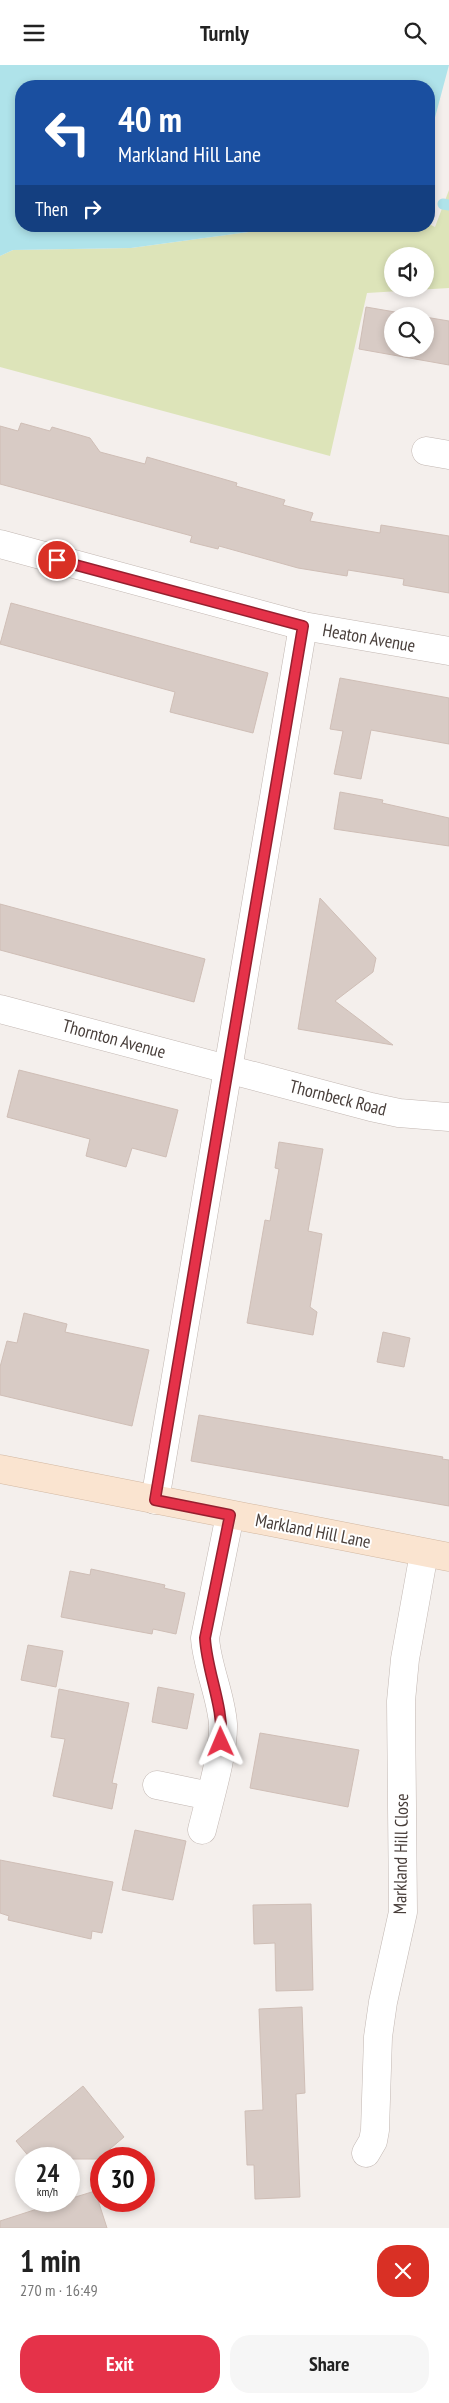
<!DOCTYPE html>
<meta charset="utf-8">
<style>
body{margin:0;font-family:"PT Sans Narrow",sans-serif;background:#f6f6f6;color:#222;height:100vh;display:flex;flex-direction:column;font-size:19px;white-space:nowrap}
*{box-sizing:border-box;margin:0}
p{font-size:16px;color:#767676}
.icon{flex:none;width:28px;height:28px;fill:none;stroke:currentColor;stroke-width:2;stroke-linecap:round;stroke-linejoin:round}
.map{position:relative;height:2163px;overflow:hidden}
.side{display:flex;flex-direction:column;background:#fff;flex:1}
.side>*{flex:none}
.hud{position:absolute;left:15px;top:15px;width:420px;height:152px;border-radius:20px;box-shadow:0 2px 8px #0003;background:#1a4fa0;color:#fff;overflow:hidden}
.fabs{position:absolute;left:384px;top:182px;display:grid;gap:10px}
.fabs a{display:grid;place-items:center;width:50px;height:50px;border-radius:50%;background:#fff;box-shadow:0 2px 8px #0003;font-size:25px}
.speed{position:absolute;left:15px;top:2082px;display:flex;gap:10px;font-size:25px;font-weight:700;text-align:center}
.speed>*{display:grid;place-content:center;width:65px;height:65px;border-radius:50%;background:#fff;box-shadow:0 2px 8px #0003;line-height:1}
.speed small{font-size:12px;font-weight:400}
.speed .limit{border:8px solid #d22;background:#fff;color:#111}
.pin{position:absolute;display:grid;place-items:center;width:42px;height:42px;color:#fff;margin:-21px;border:2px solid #fff;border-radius:50%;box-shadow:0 1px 5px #0007}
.me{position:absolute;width:55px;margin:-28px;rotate:359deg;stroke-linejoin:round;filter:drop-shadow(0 0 4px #0008)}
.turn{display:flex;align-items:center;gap:18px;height:105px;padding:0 20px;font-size:22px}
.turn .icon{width:65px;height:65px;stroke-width:2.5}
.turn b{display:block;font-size:35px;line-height:42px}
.then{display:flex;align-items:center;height:48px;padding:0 20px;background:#0003;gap:10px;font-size:19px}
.round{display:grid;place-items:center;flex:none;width:52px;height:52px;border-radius:20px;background:#f6f6f6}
.overview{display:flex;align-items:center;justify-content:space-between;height:85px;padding:0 20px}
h1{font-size:30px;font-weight:800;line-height:38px}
.cta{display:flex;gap:10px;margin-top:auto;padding:10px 20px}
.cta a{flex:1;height:58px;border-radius:20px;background:#e53249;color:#fff;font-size:20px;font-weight:800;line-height:58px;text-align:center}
.cta a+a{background:#f6f6f6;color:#222}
header{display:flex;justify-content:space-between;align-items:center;height:65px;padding:0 20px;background:#fff;font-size:22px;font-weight:800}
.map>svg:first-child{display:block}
.green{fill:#dde4b9;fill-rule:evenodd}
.water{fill:#afe3ea}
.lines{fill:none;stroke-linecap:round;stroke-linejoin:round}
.stream{stroke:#afe3ea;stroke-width:11}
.building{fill:#d8cbc5;stroke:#cfbeb6}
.street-casing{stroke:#c2b7b2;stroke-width:29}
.secondary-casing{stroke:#d2b8a2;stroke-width:29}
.street{stroke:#fff;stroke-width:28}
.secondary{stroke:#fae4d0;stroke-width:28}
.route-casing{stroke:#95202f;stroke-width:12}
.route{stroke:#e53249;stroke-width:9}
.labels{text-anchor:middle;stroke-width:4;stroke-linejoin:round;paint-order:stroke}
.street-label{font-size:18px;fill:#483e3a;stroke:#fff}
</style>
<header><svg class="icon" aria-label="menu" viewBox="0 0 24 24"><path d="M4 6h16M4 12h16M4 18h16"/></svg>Turnly<svg class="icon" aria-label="search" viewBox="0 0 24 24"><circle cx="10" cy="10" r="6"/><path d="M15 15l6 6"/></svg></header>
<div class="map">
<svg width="449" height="2163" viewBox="0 0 449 2163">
<rect width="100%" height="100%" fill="#f4efec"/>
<path class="green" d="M 449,125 L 449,223 L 367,228 L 330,391 L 0,302 L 0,191 L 13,185 L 131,183 L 292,161 L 429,161 L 429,159 L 435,162 ZM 392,191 L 425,191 L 425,224 L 392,224 Z"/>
<polygon class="water" points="0,0 449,0 429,75 429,21 21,21 21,161 292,161 131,183 13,185 0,191"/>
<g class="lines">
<polyline class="stream" points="443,139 449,140"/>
</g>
<g class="building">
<polygon points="366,242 418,251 392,251 392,284 425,284 425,252 449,256 449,300 359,284"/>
<polygon points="21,358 50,366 52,362 90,373 100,387 145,399 147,392 237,418 236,421 285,435 283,440 313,448 310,456 380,468 381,460 449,471 449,528 403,520 404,514 348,505 347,511 298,503 219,481 218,484 190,477 192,471 0,419 0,361 18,366"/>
<polygon points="11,538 268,608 253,668 170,647 175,627 0,579"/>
<polygon points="340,613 449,633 449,679 371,665 361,714 334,709 343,666 330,664"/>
<polygon points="340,727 383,735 382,738 449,753 449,781 334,764"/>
<polygon points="320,833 376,893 373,907 335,936 393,980 298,964"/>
<polygon points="0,839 205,894 194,937 0,885"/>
<polygon points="19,1005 178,1045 166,1092 132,1083 126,1102 86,1091 90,1074 7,1052"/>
<polygon points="279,1077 323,1084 308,1166 322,1169 310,1242 317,1247 313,1270 247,1258 265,1155 270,1156 279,1104 275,1103"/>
<polygon points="24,1248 67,1259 65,1267 149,1285 132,1361 0,1330 0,1302 7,1276 17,1278"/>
<polygon points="383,1267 410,1273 404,1302 377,1297"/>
<polygon points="199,1350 443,1392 442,1394 449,1395 449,1441 191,1396"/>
<polygon points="91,1504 165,1520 164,1523 185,1528 176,1569 153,1564 152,1569 61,1552 70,1506 90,1510"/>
<polygon points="28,1580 63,1586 56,1622 21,1615"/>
<polygon points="158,1622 194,1629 187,1664 152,1657"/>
<polygon points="59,1624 129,1638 112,1718 117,1719 112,1744 53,1731 65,1674 51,1672"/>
<polygon points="260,1668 359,1685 348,1742 250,1723"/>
<polygon points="135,1765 186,1776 173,1835 122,1825"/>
<polygon points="0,1795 113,1817 102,1868 92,1866 91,1874 8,1855 9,1851 0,1848"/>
<polygon points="311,1839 313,1925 276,1926 275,1878 254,1879 253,1840"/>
<polygon points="302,1942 305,2028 296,2029 300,2132 255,2134 254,2100 247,2100 245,2046 263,2045 259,1944"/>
<polygon points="83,2021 124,2072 98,2094 31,2094 16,2076"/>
<polygon points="95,2126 107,2163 0,2163 0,2156 62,2136 69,2136 69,2134"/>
</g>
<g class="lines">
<g class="street-casing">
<g id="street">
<polyline points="426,386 449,390"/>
<polyline points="0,479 303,561 449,586"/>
<polyline points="0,944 371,1042 399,1048 449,1052"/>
<polyline points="155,1435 303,561"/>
<polyline points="157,1720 210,1731"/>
<path d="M 202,1765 C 209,1736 224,1687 223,1659 C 221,1630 207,1602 205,1573 L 230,1450"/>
<polyline points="366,2088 373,2076 375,2065 378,1972 383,1937 403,1847 401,1636 405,1594 424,1488"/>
</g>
</g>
<g class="secondary-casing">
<polyline id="secondary" points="0,1404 449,1492"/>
</g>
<use href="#street" class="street"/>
<use href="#secondary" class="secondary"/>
</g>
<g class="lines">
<g class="route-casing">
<path id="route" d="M 57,495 L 303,561 L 155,1435 L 230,1450 L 205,1573 C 207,1608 224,1641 221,1677"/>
</g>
<use href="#route" class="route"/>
</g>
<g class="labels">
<g class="street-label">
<text transform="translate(369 573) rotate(10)" y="6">Heaton Avenue</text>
<text transform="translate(114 974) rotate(15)" y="6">Thornton Avenue</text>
<text transform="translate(338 1033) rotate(14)" y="6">Thornbeck Road</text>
<text transform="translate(313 1466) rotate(11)" y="6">Markland Hill Lane</text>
<text transform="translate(401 1789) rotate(-89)" y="6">Markland Hill Close</text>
</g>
</g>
</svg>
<div class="fabs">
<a><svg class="icon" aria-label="sound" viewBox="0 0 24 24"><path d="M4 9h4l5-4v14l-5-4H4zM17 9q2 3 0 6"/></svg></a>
<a><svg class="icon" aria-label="search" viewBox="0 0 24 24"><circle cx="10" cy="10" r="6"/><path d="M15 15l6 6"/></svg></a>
</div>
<div class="speed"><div>24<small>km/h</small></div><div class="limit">30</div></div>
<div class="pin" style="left:57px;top:495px;background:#d93025"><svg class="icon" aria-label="arrive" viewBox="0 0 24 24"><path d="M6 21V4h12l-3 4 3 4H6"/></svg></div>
<svg class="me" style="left:221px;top:1677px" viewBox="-20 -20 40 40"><path d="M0-17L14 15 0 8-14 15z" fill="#e53249" stroke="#fff" stroke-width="4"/></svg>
<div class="hud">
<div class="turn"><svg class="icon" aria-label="left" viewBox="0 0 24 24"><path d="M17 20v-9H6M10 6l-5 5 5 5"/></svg><div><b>40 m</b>Markland Hill Lane</div></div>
<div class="then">Then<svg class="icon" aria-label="right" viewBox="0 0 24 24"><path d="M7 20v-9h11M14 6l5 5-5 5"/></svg></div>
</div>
</div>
<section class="side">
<div class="overview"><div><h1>1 min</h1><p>270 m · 16:49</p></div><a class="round" style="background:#d93025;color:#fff"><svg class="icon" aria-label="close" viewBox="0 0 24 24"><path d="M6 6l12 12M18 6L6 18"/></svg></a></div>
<div class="cta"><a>Exit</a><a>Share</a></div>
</section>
